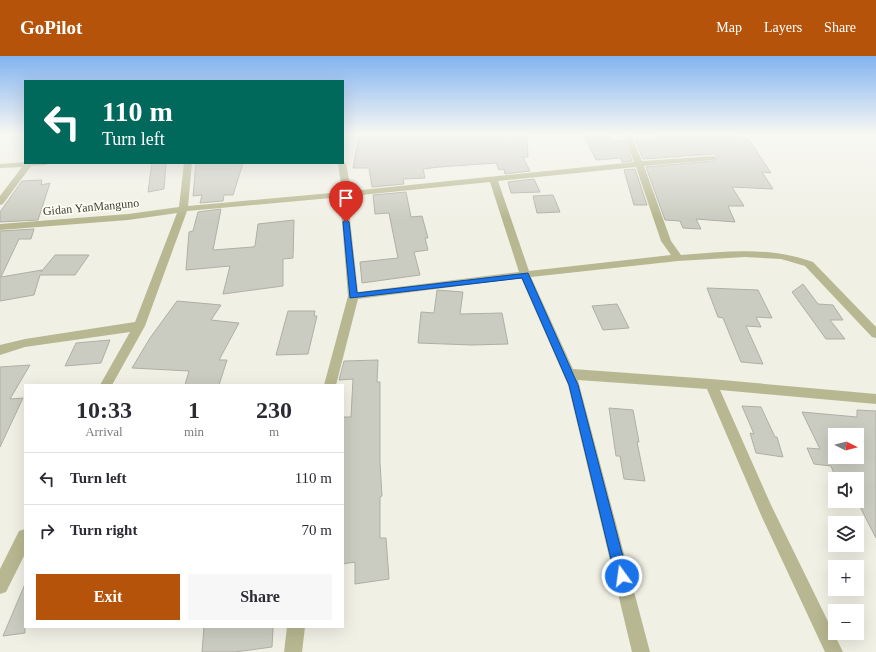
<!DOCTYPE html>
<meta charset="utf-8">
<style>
body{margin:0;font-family:"Times New Roman",serif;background:#f7f7f7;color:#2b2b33;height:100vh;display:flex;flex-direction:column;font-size:15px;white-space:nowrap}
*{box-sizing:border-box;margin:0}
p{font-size:13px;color:#7c7c81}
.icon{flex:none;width:22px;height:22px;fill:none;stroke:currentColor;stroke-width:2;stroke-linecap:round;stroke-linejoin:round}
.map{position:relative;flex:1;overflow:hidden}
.panel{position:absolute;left:24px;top:328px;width:320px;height:244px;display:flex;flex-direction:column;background:#fff;border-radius:0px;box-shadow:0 4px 16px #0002}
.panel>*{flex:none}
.banner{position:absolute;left:24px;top:24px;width:320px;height:84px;border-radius:0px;box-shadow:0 4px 16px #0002;background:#00695c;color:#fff;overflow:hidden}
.needle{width:26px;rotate:96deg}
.controls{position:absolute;left:828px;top:372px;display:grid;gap:8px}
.controls a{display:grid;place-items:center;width:36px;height:36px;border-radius:0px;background:#fff;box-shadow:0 4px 16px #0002;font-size:20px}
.pin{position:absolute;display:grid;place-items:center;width:34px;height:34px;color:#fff;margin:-41px -17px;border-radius:50% 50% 50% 0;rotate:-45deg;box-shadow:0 0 4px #0007}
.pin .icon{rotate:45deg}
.me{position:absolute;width:44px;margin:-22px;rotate:346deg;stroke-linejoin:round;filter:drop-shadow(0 0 3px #0008)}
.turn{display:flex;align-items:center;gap:14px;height:84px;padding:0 12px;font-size:18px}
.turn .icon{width:52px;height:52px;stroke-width:2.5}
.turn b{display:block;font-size:28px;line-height:34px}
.eta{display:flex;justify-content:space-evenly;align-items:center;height:68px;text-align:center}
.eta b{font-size:24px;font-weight:700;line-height:28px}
.action{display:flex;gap:8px;margin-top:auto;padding:8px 12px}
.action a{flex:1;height:46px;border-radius:0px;background:#b45309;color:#fff;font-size:16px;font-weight:700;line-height:46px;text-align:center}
.action a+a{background:#f7f7f7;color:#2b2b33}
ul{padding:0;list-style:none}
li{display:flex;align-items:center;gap:12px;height:52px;padding:0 12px;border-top:1px solid #e1e1e2}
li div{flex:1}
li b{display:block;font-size:15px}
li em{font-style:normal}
header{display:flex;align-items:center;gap:24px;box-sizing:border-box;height:56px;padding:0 20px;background:#b45309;color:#fff}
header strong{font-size:19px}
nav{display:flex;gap:22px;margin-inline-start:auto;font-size:14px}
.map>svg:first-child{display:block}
.building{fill:#cbccc1;stroke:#afafa5;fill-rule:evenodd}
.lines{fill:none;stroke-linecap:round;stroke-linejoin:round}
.minor{fill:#b7b891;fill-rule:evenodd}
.route{fill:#1a73e8;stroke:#114b97}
.labels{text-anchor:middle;stroke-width:3.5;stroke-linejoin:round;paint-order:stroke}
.far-street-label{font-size:12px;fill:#3d3d39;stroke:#fdfdf2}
</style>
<header>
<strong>GoPilot</strong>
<nav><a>Map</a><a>Layers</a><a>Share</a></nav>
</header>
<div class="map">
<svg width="876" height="596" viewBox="0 0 876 596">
<rect width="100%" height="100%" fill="#f0f0e5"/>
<g class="building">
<polygon points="359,79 527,79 528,101 523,101 530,115 505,118 504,113 499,114 496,107 439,111 423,113 425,122 403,123 404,128 372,131 369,112 353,112"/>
<polygon points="584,79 609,79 612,85 624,84 632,105 622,106 621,102 596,104"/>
<polygon points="653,79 733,79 735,82 748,82 771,117 762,116 773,133 732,131 744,150 728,150 735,166 696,163 701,173 683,172 680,165 665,164 646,111 714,105 719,101 714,98 643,103 635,84 657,84"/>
<polygon points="152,107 166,107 164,133 148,136"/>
<polygon points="196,107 243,107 233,139 224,139 223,145 200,147 202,139 193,140"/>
<polygon points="635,113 647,149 634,149 624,114"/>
<polygon points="534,123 540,136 511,137 508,126"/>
<polygon points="42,124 41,129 50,127 38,164 0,166 0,156 22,125"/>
<polygon points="406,136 411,161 422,160 428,182 425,182 428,194 414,196 420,219 362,227 360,206 398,202 389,157 375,158 373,139"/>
<polygon points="553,139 560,156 537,157 533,140"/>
<polygon points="221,153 213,194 253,191 255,190 258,168 294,164 293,202 283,203 283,230 223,238 230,210 186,214 189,176 193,175 198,156"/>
<polygon points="34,173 31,183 19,183 1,221 42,214 41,216 55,199 89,199 75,219 40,219 34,239 0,245 0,175"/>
<polygon points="803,228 818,248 833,249 843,264 830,264 845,283 826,283 792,236"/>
<polygon points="707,232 758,234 772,262 756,261 761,271 746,270 763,308 741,306 723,262 718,261"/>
<polygon points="437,234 463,236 460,258 502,257 508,288 472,289 418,287 421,256 434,257"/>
<polygon points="177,245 221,249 211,264 239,267 219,304 227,304 219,329 185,329 189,315 132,312 150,282"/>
<polygon points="617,248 629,272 603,274 592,250"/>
<polygon points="288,255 315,255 314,260 317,260 308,298 276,299"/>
<polygon points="110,284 101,307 65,310 76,287"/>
<polygon points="378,304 377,326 380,326 380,406 382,440 380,441 380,482 386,482 389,523 355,528 355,506 343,508 343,361 351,361 353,323 339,324 344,305"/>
<polygon points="30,309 10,343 23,342 0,391 0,311"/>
<polygon points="742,350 761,351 775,381 777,381 783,401 756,397 750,377 754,378"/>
<polygon points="609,352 633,354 639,386 637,386 645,425 624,423 620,400 616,400"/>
<path d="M 857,354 L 876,355 L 876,482 L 857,445 L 857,423 L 836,423 L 831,410 L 814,408 L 807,392 L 820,393 L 802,356 L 857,361 ZM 835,379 L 857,379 L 857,401 L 835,401 Z"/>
<polygon points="25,528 25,577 3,580"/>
<polygon points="204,571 273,571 272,591 235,596 202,596"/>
</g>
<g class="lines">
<g class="minor">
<path d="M 623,79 L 631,79 L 642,105 L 714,100 L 718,102 L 714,104 L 644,110 L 671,185 L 681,199 C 725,196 770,190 813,206 L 876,271 L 876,282 L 872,281 L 805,210 L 781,203 L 745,201 L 678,205 L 531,221 L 573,313 L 711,323 L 876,338 L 876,348 L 720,334 L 771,449 L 843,596 L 825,596 L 761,459 L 707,333 L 578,324 L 650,596 L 632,596 L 568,329 L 521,222 L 358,243 L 336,329 L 324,329 L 348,240 L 341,154 L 342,141 L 187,155 L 145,270 L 112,329 L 100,329 L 130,276 L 25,291 L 0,299 L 0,289 L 25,283 L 135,266 L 177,157 L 128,164 L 0,174 L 0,168 L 128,158 L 179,151 L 184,107 L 192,107 L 188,150 L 342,136 L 338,107 L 343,107 L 343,105 L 346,107 L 351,135 L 634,106 ZM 636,111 L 661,185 L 671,199 L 529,215 L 498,125 ZM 490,126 L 519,216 L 358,236 L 349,154 L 351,140 Z"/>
<polygon points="25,106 50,107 46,109 31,110 3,148 0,149 0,140 22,111 0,112 0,108"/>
<polygon points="25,473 25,498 6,536 0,538 0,513 19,475"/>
<polygon points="287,571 305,571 302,596 284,596"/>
</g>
</g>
<linearGradient id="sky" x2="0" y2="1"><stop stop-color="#82b3f0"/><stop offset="0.48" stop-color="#f8f8f3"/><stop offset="1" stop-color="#f8f8f3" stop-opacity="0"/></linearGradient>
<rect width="876" height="163" fill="url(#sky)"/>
<polygon class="route" points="346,163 349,166 357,237 528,217 578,329 628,520 626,524 622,526 617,524 615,520 569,329 522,222 350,242 343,166"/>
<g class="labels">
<g class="far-street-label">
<text transform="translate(91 151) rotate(-5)" y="4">Gidan YanManguno</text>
</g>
</g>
</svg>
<div class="controls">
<a><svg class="needle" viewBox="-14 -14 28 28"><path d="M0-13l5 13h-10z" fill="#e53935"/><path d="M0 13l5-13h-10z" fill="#7c7c81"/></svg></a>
<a><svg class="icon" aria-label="sound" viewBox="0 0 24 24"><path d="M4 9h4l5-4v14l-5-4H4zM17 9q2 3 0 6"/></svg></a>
<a><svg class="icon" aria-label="layers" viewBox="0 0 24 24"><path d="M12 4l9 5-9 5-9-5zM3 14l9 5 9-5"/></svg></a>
<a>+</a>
<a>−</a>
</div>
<div class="pin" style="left:346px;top:166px;background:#d93025"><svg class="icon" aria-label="arrive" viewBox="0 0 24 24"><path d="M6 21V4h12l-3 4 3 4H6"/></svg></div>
<svg class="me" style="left:622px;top:520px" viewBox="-20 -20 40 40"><circle r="17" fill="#1a73e8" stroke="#fff" stroke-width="3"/><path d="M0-11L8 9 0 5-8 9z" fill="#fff"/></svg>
<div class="banner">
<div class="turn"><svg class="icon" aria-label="left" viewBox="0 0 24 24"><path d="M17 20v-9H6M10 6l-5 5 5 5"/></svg><div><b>110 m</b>Turn left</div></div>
</div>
<section class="panel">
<div class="eta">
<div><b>10:33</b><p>Arrival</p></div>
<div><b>1</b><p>min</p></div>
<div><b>230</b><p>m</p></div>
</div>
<ul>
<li><svg class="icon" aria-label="left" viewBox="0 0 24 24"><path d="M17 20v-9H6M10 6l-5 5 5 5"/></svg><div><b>Turn left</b></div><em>110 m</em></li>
<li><svg class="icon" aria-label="right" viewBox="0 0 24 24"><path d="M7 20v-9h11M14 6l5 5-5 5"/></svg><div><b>Turn right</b></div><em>70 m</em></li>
</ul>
<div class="action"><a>Exit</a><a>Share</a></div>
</section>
</div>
